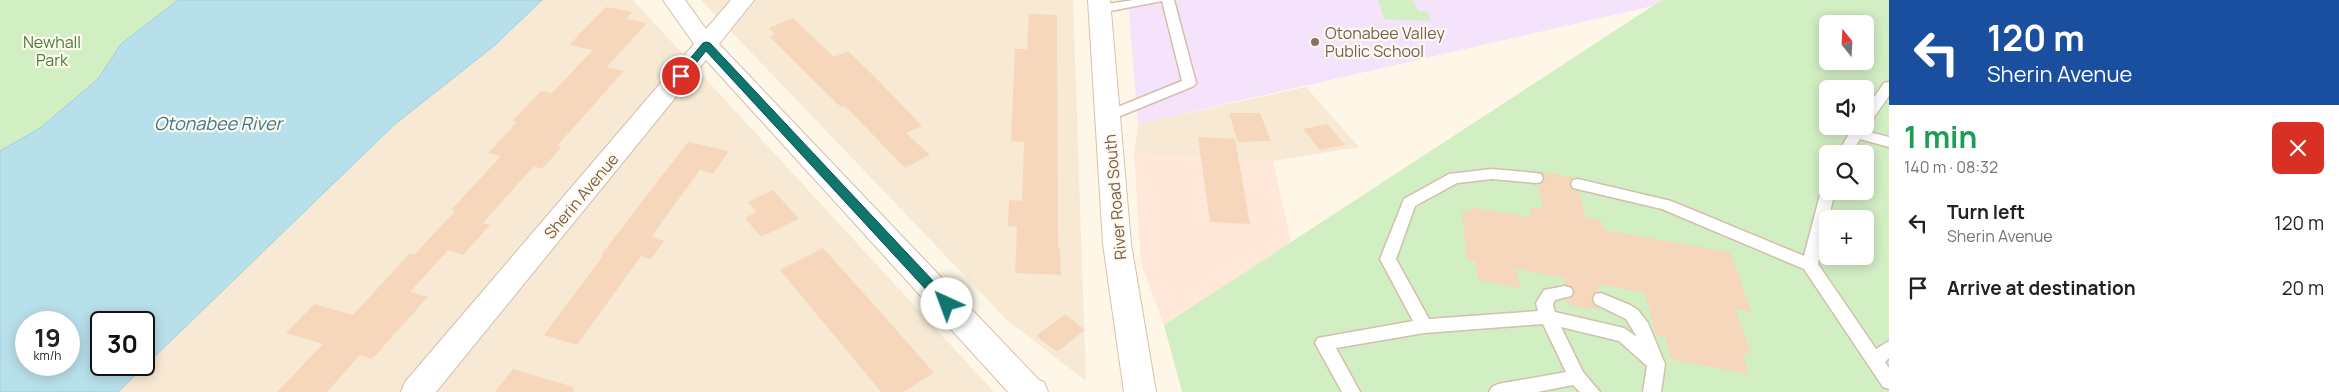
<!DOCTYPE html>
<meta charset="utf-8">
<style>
body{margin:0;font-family:Manrope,sans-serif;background:#f2f2f2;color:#202124;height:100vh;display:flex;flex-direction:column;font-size:19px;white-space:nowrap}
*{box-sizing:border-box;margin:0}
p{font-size:16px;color:#757577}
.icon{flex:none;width:28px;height:28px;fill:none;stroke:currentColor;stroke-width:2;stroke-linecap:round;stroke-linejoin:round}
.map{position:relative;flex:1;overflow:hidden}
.side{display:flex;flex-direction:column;background:#fff;width:450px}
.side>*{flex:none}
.hud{background:#1a4fa0;color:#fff;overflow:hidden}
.needle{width:32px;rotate:342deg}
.controls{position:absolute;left:1819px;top:15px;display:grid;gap:10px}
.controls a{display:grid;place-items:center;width:55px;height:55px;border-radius:8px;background:#fff;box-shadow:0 2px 12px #0003;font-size:25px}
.speed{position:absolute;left:15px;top:311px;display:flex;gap:10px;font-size:25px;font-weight:700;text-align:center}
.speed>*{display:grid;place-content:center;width:65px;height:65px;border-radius:50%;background:#fff;box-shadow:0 2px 12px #0003;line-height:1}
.speed small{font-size:12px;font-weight:400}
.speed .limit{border:2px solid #111;border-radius:8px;background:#fff;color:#111}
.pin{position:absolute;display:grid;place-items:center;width:42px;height:42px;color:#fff;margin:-21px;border:2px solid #fff;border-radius:50%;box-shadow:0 1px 5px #0007}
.me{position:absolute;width:55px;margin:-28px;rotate:317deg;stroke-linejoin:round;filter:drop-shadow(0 0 4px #0008)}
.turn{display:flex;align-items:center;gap:18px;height:105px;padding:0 15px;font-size:22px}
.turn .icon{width:65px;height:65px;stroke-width:2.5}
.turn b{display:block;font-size:35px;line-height:42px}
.round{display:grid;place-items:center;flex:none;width:52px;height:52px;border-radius:8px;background:#f2f2f2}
.head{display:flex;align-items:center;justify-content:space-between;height:85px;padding:0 15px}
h1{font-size:30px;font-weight:700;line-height:38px;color:#1e9e55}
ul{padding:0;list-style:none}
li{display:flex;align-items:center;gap:15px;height:65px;padding:0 15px}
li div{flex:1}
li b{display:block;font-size:19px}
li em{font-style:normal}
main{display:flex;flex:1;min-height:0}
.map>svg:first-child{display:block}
.residential{fill:#f7e9d4}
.commercial{fill:#ffe7da}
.education{fill:#f4e3fb}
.green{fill:#d2eec3;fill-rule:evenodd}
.water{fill:#b8e0eb;stroke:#9dd0de;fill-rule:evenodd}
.building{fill:#f7d7bb}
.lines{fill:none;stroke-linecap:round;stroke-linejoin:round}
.lane-casing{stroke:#d3bfaa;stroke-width:3}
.street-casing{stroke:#d3bfaa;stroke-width:2}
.secondary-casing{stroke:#d8c1aa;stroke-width:2}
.lane{fill:#fff;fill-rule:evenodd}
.street{fill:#fff;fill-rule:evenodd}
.secondary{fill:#fff;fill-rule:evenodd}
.route{fill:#0f766e;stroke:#0a4d48}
.education-dot{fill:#8d6e63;stroke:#fffaef;stroke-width:2}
.labels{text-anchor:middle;stroke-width:4.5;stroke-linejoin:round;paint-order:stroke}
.education-label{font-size:16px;fill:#785e54;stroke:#fffaef;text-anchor:start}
.park-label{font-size:16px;fill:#4b7c3c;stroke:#fffaef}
.street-label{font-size:16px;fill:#7c5d47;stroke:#fffaef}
.water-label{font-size:18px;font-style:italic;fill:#3b788a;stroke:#fffaef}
</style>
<main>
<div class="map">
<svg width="1889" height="392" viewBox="0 0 1889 392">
<rect width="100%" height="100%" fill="#fef7e7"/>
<g class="residential">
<polygon points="542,0 633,0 994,392 118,392 394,125 495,45"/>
<polygon points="701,0 1073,0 1086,381 1007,320"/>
<polygon points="1306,87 1359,147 1273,161 1134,154 1138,124"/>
</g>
<polygon class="commercial" points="1134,154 1273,161 1291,242 1164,325 1141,263"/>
<polygon class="education" points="1128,0 1662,0 1652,6 1138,124"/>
<g class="green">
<polygon points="0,0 178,0 121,44 98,79 40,128 0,151"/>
<polygon points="1378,0 1413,0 1418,11 1427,11 1431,21 1384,19"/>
<path d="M 1662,0 L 1889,0 L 1889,392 L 1182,392 L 1164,325 ZM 1828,24 L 1865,24 L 1865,61 L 1828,61 ZM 1828,89 L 1865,89 L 1865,126 L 1828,126 ZM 1828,154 L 1865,154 L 1865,191 L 1828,191 ZM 1828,219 L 1865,219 L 1865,256 L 1828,256 Z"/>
</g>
<path class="water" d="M 178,0 L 542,0 L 495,45 L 394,125 L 118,392 L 0,392 L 0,151 L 40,128 L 98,79 L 121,44 ZM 26,322 L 69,322 L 69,365 L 26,365 ZM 101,322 L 144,322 L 144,365 L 101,365 Z"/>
<g class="building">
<polygon points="606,7 633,12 626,19 647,23 607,67 624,71 557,146 561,148 542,169 534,166 483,223 490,225 463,255 448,250 410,292 428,297 372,359 360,355 327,392 277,392 323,344 286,333 314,304 353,315 410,253 414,255 455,211 451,210 501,156 488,153 517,122 512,121 541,91 552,93 593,50 569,45"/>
<polygon points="1029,14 1057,15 1058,248 1060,249 1061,275 1015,273 1017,227 1008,226 1009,200 1022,201 1024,142 1011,141 1015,49 1027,49"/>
<polygon points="793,18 834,57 848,51 876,78 922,126 906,133 930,155 905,168 845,106 841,107 812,79 770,37 775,34 769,28"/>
<polygon points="1229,113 1260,113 1271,141 1238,142"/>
<polygon points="1327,124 1345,145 1320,150 1303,129"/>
<polygon points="1198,137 1235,139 1250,224 1210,222"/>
<polygon points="688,142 729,151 713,174 700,170 651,237 664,241 651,259 641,256 577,345 544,335 603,256 601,255"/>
<polygon points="1535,170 1576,178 1571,179 1569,185 1573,190 1579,191 1585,217 1601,220 1604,230 1730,252 1752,312 1735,309 1751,354 1742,352 1749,374 1671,359 1665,337 1656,335 1645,293 1598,284 1599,291 1593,293 1591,300 1594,306 1603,312 1567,304 1566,299 1573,297 1575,291 1572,286 1565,284 1564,278 1516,269 1520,288 1478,280 1475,261 1467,260 1462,211 1471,212 1470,207 1531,217 1529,207 1543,209 1538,185 1543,183 1545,177 1541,172"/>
<polygon points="773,190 799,219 761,237 745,218 757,212 748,202"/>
<polygon points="823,248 893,326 934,373 903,392 881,392 780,270"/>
<polygon points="1065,314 1085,330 1057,352 1036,336"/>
<polygon points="513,369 574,387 573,392 495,392"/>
</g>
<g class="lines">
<g class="lane-casing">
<g id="lane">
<polygon points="1134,0 1174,0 1196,83 1194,86 1108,121 1101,116 1103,113 1182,81 1162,1 1100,13 1094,9 1100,5"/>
<polygon points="1889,82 1889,96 1870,123 1867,124 1868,126 1865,131 1889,137 1889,147 1860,139 1851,154 1837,154 1854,126 1865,126 1865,110 1884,83"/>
<polygon points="1492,169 1536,173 1541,174 1543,178 1541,182 1536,183 1492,179 1457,183 1415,206 1396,259 1429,319 1538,311 1536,303 1544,290 1565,286 1571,288 1573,292 1571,296 1555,300 1553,304 1555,312 1624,328 1637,337 1626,319 1595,304 1593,299 1595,294 1601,293 1630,305 1638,310 1648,323 1665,364 1661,392 1643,392 1647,366 1619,341 1561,327 1583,372 1600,392 1580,392 1573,385 1537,392 1489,392 1492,387 1498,384 1566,372 1543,324 1424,333 1336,348 1360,392 1342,392 1315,343 1318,338 1413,321 1380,259 1404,199 1449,174"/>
<polygon points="1578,179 1671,201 1804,256 1821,191 1823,187 1828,186 1828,191 1835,191 1818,264 1876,349 1889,341 1889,358 1885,362 1889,368 1889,389 1883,387 1804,269 1662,209 1573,188 1571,184 1573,180"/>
</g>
</g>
<g class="street-casing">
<polygon id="street" points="663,0 685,0 706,29 731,0 754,0 719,44 1039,380 1044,382 1048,392 1008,392 706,60 436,392 401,392 405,382 694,44"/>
</g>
<g class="secondary-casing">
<polygon id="secondary" points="1088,0 1110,0 1131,244 1156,392 1124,392 1103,244"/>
</g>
<use href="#lane" class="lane"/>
<use href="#street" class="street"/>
<use href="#secondary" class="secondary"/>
</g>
<polygon class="route" points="706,42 710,43 951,300 953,304 951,307 942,307 706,51 684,78 677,78 677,74 703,43"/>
<circle class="education-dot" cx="1315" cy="42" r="5"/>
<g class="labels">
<g class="education-label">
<text x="1325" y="39">Otonabee Valley<tspan x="1325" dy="18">Public School</tspan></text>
</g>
<g class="park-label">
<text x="52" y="48">Newhall<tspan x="52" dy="18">Park</tspan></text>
</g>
<g class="street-label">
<text transform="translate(581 196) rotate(-50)" y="6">Sherin Avenue</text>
<text transform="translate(1115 197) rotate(-95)" y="6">River Road South</text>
</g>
<g class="water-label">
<text x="218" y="130">Otonabee River</text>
</g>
</g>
</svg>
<div class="controls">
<a><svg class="needle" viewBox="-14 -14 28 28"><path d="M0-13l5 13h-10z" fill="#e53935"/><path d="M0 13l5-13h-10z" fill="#757577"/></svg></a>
<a><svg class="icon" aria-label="sound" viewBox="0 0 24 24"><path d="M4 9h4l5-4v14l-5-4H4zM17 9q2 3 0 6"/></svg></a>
<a><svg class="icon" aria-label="search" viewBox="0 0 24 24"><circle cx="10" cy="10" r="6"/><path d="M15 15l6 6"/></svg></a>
<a>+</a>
</div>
<div class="speed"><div>19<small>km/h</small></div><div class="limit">30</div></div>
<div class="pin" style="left:681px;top:76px;background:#d93025"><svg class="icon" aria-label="arrive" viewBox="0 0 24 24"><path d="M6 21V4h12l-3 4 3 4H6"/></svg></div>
<svg class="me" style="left:947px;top:304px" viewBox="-20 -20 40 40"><circle r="19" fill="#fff"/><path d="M0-13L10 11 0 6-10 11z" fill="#0f766e"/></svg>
</div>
<section class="side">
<div class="hud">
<div class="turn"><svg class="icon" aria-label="left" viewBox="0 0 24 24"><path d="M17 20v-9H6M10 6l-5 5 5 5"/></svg><div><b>120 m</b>Sherin Avenue</div></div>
</div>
<div class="head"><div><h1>1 min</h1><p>140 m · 08:32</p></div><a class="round" style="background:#d93025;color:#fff"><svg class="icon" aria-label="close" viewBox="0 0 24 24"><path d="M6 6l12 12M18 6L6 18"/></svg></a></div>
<ul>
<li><svg class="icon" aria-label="left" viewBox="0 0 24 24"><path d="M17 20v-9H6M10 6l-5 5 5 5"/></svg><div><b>Turn left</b><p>Sherin Avenue</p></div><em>120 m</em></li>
<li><svg class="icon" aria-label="arrive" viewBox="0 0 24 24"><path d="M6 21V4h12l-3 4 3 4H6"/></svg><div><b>Arrive at destination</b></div><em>20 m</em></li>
</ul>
</section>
</main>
